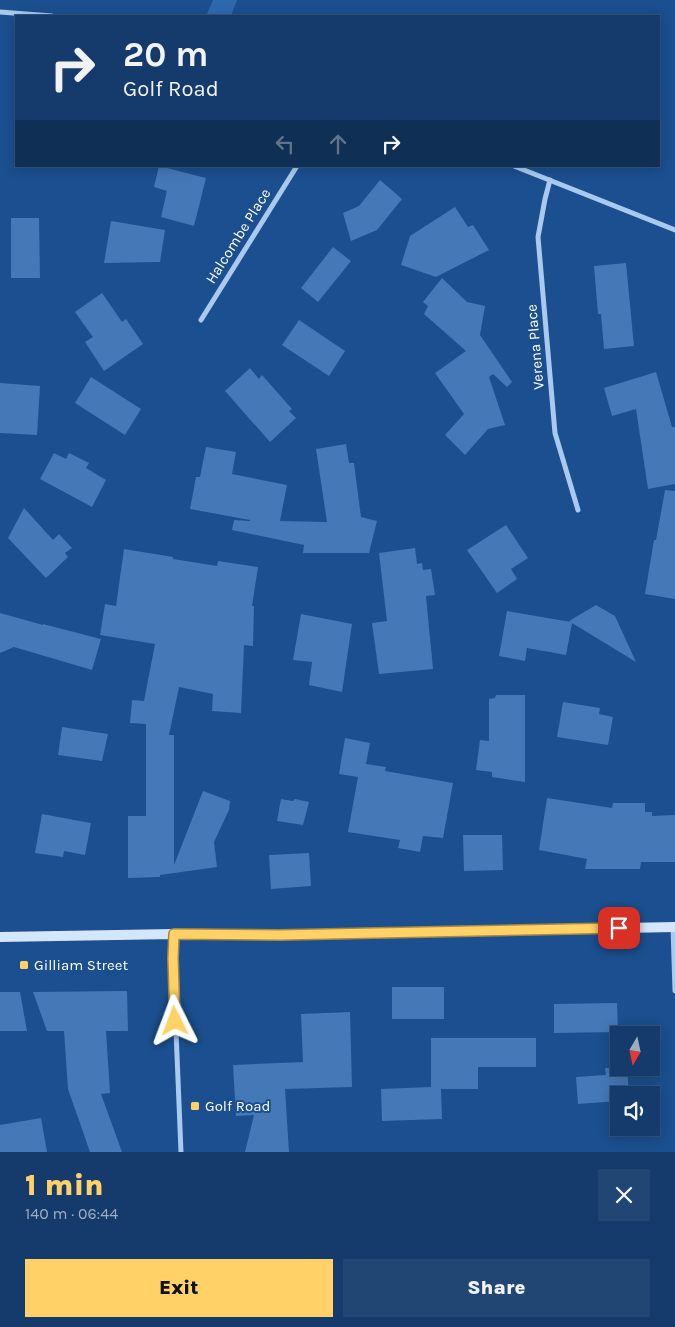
<!DOCTYPE html>
<meta charset="utf-8">
<style>
body{margin:0;font-family:Karla,sans-serif;background:#214673;color:#f1f3f6;height:100vh;display:flex;flex-direction:column;font-size:19px;white-space:nowrap}
*{box-sizing:border-box;margin:0}
p{font-size:16px;color:#9dadc1}
.icon{flex:none;width:28px;height:28px;fill:none;stroke:currentColor;stroke-width:2;stroke-linecap:round;stroke-linejoin:round}
.map{position:relative;height:1152px;overflow:hidden}
.side{display:flex;flex-direction:column;background:#143b6b;flex:1}
.side>*{flex:none}
.guide{position:absolute;left:15px;top:15px;width:645px;height:152px;border-radius:0px;box-shadow:0 2px 12px #0003,0 0 0 1px #33557e;background:#143b6b;color:#f1f3f6;overflow:hidden}
.needle{width:32px;rotate:189deg}
.controls{position:absolute;left:610px;top:1026px;display:grid;gap:10px}
.controls a{display:grid;place-items:center;width:50px;height:50px;border-radius:0px;background:#143b6b;box-shadow:0 2px 12px #0003,0 0 0 1px #33557e;font-size:25px}
.pin{position:absolute;display:grid;place-items:center;width:42px;height:42px;color:#fff;margin:-21px;border-radius:10px;box-shadow:0 2px 8px #0006}
.me{position:absolute;width:55px;margin:-28px;rotate:357deg;stroke-linejoin:round;filter:drop-shadow(0 0 4px #0008)}
.turn{display:flex;align-items:center;gap:18px;height:105px;padding:0 25px;font-size:22px}
.turn .icon{width:65px;height:65px;stroke-width:2.5}
.turn b{display:block;font-size:35px;line-height:42px}
.lanes{display:flex;align-items:center;height:48px;padding:0 25px;background:#0003;justify-content:center;gap:25px;direction:ltr}
.lanes .off{opacity:.35}
.round{display:grid;place-items:center;flex:none;width:52px;height:52px;border-radius:0px;background:#214673}
.overview{display:flex;align-items:center;justify-content:space-between;height:85px;padding:0 25px}
h1{font-size:30px;font-weight:800;line-height:38px;color:#ffd166}
.cta{display:flex;gap:10px;margin-top:auto;padding:10px 25px}
.cta a{flex:1;height:58px;border-radius:0px;background:#ffd166;color:#111;font-size:20px;font-weight:800;line-height:58px;text-align:center}
.cta a+a{background:#214673;color:#f1f3f6}
.map>svg:first-child{display:block}
.green{fill:#2e69ad}
.building{fill:#4478b7}
.lines{fill:none;stroke-linecap:round;stroke-linejoin:round}
.street{stroke:#a9c9ee;stroke-width:5}
.secondary{stroke:#d6e6fa;stroke-width:10}
.route-casing{stroke:#a68842;stroke-width:12}
.route{stroke:#ffd166;stroke-width:9}
.poi-dot{fill:#ffd166;stroke:#1b4f8f;stroke-width:2}
.labels{text-anchor:middle;stroke-width:4;stroke-linejoin:round;paint-order:stroke}
.street-label{font-size:15px;fill:#fff;stroke:#1b4f8f}
.poi-label{font-size:15px;fill:#fff;stroke:#1b4f8f;text-anchor:start}
</style>
<div class="map">
<svg width="675" height="1152" viewBox="0 0 675 1152">
<rect width="100%" height="100%" fill="#1b4f8f"/>
<polygon class="green" points="213,0 237,0 231,16 212,16 207,14"/>
<g class="building">
<polygon points="159,166 206,178 194,226 161,217 167,191 154,187"/>
<polygon points="380,180 402,199 377,230 351,241 343,213 359,206"/>
<polygon points="455,207 468,227 473,225 489,250 436,277 401,265 410,236"/>
<polygon points="11,218 39,218 40,278 11,278"/>
<polygon points="111,221 165,230 160,262 104,263"/>
<polygon points="333,247 351,261 318,302 301,288"/>
<polygon points="626,263 634,346 604,349 601,314 598,314 594,266"/>
<polygon points="442,278 467,302 485,306 480,335 512,382 507,387 493,374 489,377 505,425 488,429 465,455 445,435 464,414 435,373 466,351 424,314 428,306 423,302"/>
<polygon points="102,293 122,322 126,319 143,344 104,371 85,342 93,337 75,312"/>
<polygon points="299,320 345,351 329,376 282,345"/>
<polygon points="250,368 259,379 262,375 292,409 289,411 296,418 270,442 225,391"/>
<polygon points="656,372 672,427 675,427 675,484 648,489 636,409 612,416 604,388"/>
<polygon points="91,377 141,409 125,435 75,403"/>
<polygon points="0,383 40,386 37,435 0,433"/>
<polygon points="346,444 349,463 354,463 361,517 377,521 369,553 303,553 304,545 232,530 234,520 250,521 250,520 190,509 196,477 200,477 206,447 236,452 232,474 287,485 280,521 327,522 316,449"/>
<polygon points="54,453 66,459 69,453 89,463 86,468 106,480 92,507 40,479"/>
<polygon points="665,490 675,491 675,599 645,594 654,540 656,540"/>
<polygon points="24,508 53,540 59,534 72,548 65,553 68,557 46,578 8,538"/>
<polygon points="506,525 528,558 511,569 517,579 497,593 467,550"/>
<polygon points="415,548 417,564 422,563 423,570 431,569 435,595 426,596 433,669 379,674 372,623 387,621 379,553"/>
<polygon points="124,549 173,557 173,559 217,566 218,561 258,567 252,606 254,606 253,646 244,645 241,713 212,711 213,694 179,687 169,735 174,735 174,865 203,791 230,801 229,810 214,842 217,867 160,875 160,877 128,878 128,816 146,816 146,724 130,723 132,700 144,701 155,644 100,635 105,604 116,606"/>
<polygon points="596,605 615,616 636,662 572,623 566,655 527,648 525,661 499,656 507,611 571,622 569,621"/>
<polygon points="0,613 43,625 43,624 101,639 92,670 14,647 0,653"/>
<polygon points="301,614 352,624 342,692 309,685 312,662 293,660"/>
<polygon points="496,695 525,695 525,782 492,777 492,772 476,770 480,740 489,741 489,699 495,698"/>
<polygon points="563,702 600,708 599,714 613,717 608,745 557,737"/>
<polygon points="62,727 108,734 102,761 58,755"/>
<polygon points="345,738 370,743 366,764 386,767 385,771 453,783 443,838 423,836 420,852 398,848 400,840 348,832 358,777 339,774"/>
<polygon points="547,798 612,808 613,803 645,803 645,812 652,812 652,816 675,815 675,862 641,862 640,869 585,869 587,859 539,850"/>
<polygon points="281,799 293,801 295,799 309,802 303,825 277,821"/>
<polygon points="42,814 91,823 85,855 64,851 63,857 35,853"/>
<polygon points="463,835 502,835 503,870 464,871"/>
<polygon points="309,853 311,886 271,889 269,855"/>
<rect x="392" y="987" width="52" height="32"/>
<polygon points="127,991 128,1031 106,1031 110,1093 101,1094 122,1152 90,1152 68,1089 64,1031 47,1031 33,992"/>
<polygon points="0,992 20,992 27,1031 0,1031"/>
<polygon points="617,1003 618,1032 554,1033 554,1004"/>
<polygon points="350,1012 352,1087 285,1089 289,1152 245,1152 254,1115 236,1116 233,1065 303,1062 301,1014"/>
<polygon points="431,1038 536,1038 536,1067 478,1067 478,1089 441,1089 442,1119 382,1121 381,1089 431,1087"/>
<polygon points="605,1068 627,1068 629,1095 619,1095 619,1101 578,1104 576,1077 606,1075"/>
<polygon points="41,1118 47,1152 0,1152 0,1125"/>
</g>
<g class="lines">
<g class="street">
<polyline points="0,12 52,16"/>
<polyline points="514,166 675,230"/>
<polyline points="550,180 545,199 538,237 555,433 578,510"/>
<polyline points="201,320 297,166"/>
<polyline points="673,927 675,991"/>
<polyline points="174,934 173,958 181,1152"/>
</g>
<polyline class="secondary" points="0,937 174,934 279,935 675,927"/>
</g>
<g class="lines">
<g class="route-casing">
<polyline id="route" points="175,1021 173,958 174,934 279,935 619,928"/>
</g>
<use href="#route" class="route"/>
</g>
<g class="poi-dot">
<rect x="19" y="960" width="10" height="10" rx="2.5"/>
<rect x="190" y="1101" width="10" height="10" rx="2.5"/>
</g>
<g class="labels">
<g class="street-label">
<text transform="translate(238 236) rotate(-58)" y="5">Halcombe Place</text>
<text transform="translate(535 347) rotate(-95)" y="5">Verena Place</text>
</g>
<g class="poi-label">
<text x="34" y="970">Gilliam Street</text>
<text x="205" y="1111">Golf Road</text>
</g>
</g>
</svg>
<div class="controls">
<a><svg class="needle" viewBox="-14 -14 28 28"><path d="M0-13l5 13h-10z" fill="#e53935"/><path d="M0 13l5-13h-10z" fill="#9dadc1"/></svg></a>
<a><svg class="icon" aria-label="sound" viewBox="0 0 24 24"><path d="M4 9h4l5-4v14l-5-4H4zM17 9q2 3 0 6"/></svg></a>
</div>
<div class="pin" style="left:619px;top:928px;background:#d93025"><svg class="icon" aria-label="arrive" viewBox="0 0 24 24"><path d="M6 21V4h12l-3 4 3 4H6"/></svg></div>
<svg class="me" style="left:175px;top:1021px" viewBox="-20 -20 40 40"><path d="M0-17L14 15 0 8-14 15z" fill="#ffd166" stroke="#fff" stroke-width="4"/></svg>
<div class="guide">
<div class="turn"><svg class="icon" aria-label="right" viewBox="0 0 24 24"><path d="M7 20v-9h11M14 6l5 5-5 5"/></svg><div><b>20 m</b>Golf Road</div></div>
<div class="lanes"><svg class="icon off" aria-label="left" viewBox="0 0 24 24"><path d="M17 20v-9H6M10 6l-5 5 5 5"/></svg><svg class="icon off" aria-label="ahead" viewBox="0 0 24 24"><path d="M12 20V5M6 11l6-6 6 6"/></svg><svg class="icon" aria-label="right" viewBox="0 0 24 24"><path d="M7 20v-9h11M14 6l5 5-5 5"/></svg></div>
</div>
</div>
<section class="side">
<div class="overview"><div><h1>1 min</h1><p>140 m · 06:44</p></div><a class="round"><svg class="icon" aria-label="close" viewBox="0 0 24 24"><path d="M6 6l12 12M18 6L6 18"/></svg></a></div>
<div class="cta"><a>Exit</a><a>Share</a></div>
</section>
